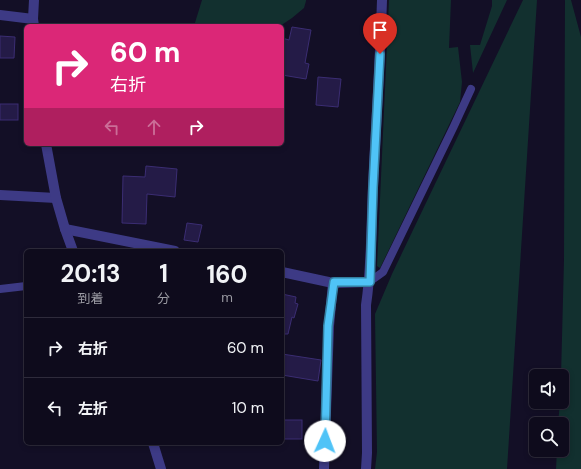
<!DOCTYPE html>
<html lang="ja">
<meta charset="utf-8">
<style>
body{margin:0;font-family:"DM Sans","Noto Sans JP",sans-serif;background:#171425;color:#f1f3f6;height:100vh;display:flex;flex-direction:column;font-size:15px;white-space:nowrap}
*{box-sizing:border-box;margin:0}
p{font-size:13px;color:#9b9ba3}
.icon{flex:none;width:22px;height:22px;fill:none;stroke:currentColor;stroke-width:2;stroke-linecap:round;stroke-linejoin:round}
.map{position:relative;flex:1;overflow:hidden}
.side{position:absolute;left:24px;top:249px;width:260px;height:196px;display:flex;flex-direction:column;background:#0e0b1c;border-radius:6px;box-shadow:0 2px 6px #0003,0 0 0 1px #2e2b3b}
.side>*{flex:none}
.hud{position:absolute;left:24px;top:24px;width:260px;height:122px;border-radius:6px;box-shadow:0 2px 6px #0003,0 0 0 1px #2e2b3b;background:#db2777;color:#fff;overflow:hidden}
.controls{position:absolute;left:529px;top:369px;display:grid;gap:8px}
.controls a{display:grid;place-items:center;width:40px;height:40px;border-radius:6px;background:#0e0b1c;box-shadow:0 2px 6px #0003,0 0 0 1px #2e2b3b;font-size:20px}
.pin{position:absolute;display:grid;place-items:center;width:34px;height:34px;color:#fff;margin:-41px -17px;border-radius:50% 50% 50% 0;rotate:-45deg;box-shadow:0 0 4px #0007}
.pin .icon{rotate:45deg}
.me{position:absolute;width:44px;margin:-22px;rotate:2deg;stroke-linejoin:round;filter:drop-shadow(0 0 3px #0008)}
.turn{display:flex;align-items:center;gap:14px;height:84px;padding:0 20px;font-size:18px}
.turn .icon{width:52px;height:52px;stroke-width:2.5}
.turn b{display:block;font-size:28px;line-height:34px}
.lanes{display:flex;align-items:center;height:38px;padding:0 20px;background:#0003;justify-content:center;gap:20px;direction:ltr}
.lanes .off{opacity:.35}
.eta{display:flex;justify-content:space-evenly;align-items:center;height:68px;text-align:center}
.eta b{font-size:24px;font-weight:700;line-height:28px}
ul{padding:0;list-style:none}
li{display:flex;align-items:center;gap:12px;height:60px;padding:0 20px;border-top:1px solid #2e2b3b}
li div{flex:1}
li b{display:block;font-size:15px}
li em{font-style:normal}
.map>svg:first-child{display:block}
.green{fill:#12302f}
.building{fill:#241b47;stroke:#3b2d73}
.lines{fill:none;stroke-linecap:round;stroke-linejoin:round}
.service{stroke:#3d3a85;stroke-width:8}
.minor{stroke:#3d3a85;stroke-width:10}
.tertiary{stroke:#3d3a85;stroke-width:10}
.route-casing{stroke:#337fa1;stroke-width:10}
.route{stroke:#4fc3f7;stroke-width:7}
</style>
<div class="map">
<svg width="581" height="469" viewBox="0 0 581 469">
<rect width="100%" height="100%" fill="#130f26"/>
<g class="green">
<polygon points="202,0 306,0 306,1 304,8 292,18 280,26 194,26"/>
<polygon points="389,0 451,0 449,48 458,47 462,82 460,102 380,268 377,266"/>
<polygon points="492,0 507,0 473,73 470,45 480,45 492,6"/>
<polygon points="523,0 537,0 507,469 375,469 377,452 375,314 392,274"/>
<polygon points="565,0 571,0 581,37 581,469 556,469 557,450 562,450 562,424 558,424 560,402 562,402 562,376 561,376 564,260"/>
</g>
<g class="building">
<polygon points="292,27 311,30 305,63 309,64 306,79 282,75 282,38 289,40"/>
<polygon points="0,36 15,37 14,58 0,58"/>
<polygon points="318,77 341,79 338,107 316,105"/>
<rect x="0" y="104" width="18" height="16"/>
<polygon points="146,166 177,169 175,197 147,194 146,224 122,223 123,176 145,177"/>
<polygon points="187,223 202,225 198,242 184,240"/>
<polygon points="282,294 296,297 295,303 298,304 294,318 292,317 288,334 282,334"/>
<polygon points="282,354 321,360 318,381 282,375"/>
<rect x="282" y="420" width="20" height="19"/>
</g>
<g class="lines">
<g class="service">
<polyline points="369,282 383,272 454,126 471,89"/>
<polyline points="0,289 26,286"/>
</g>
<g class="minor">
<polyline points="0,15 33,19"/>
<polyline points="0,195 56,198"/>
<polyline points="65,229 175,251"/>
<polyline points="282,272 333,283 369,282"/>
<polyline points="324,469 329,326 333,283"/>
<path d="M 366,469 L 367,453 L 366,305 C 372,266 371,226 373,186 C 376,124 380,62 382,0"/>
</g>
<g class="tertiary">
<polyline points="34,26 33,19 34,0"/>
<polyline points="46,144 56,198 65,229 73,251"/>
<polyline points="153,443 161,469"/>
</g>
</g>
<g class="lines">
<g class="route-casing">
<polyline id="route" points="325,441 328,326 334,282 370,282 373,188 380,54"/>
</g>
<use href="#route" class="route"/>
</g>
</svg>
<div class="controls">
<a><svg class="icon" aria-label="sound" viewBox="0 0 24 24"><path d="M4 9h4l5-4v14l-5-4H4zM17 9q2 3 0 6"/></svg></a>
<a><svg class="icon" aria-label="search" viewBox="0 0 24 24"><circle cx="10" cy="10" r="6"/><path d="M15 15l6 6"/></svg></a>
</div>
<div class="pin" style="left:380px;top:54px;background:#d93025"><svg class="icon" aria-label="arrive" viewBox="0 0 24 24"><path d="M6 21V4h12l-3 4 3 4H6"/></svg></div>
<svg class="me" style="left:325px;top:441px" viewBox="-20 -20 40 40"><circle r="19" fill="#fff"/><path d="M0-13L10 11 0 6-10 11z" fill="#4fc3f7"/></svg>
<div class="hud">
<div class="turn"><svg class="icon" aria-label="right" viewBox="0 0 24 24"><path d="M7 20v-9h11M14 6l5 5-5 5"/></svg><div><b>60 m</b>右折</div></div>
<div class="lanes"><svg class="icon off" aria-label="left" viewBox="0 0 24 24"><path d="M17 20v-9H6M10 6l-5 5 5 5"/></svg><svg class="icon off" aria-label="ahead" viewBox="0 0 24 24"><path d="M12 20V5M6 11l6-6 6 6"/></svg><svg class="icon" aria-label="right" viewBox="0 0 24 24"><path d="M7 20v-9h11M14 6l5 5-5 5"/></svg></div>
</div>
<section class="side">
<div class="eta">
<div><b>20:13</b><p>到着</p></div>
<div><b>1</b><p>分</p></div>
<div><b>160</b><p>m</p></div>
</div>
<ul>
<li><svg class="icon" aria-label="right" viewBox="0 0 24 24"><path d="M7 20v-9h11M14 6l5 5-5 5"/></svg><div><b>右折</b></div><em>60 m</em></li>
<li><svg class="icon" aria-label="left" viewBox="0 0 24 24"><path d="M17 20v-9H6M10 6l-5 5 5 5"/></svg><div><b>左折</b></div><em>10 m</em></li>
</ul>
</section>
</div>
